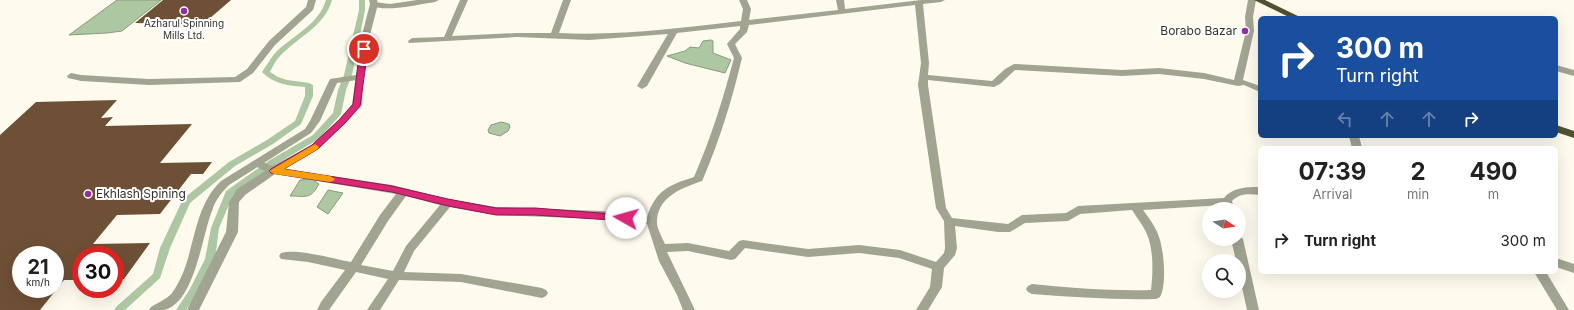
<!DOCTYPE html>
<style>
body{margin:0;font-family:Inter,sans-serif;background:#f2f2f2;color:#222;height:100vh;display:flex;flex-direction:column;font-size:15px;white-space:nowrap}
*{box-sizing:border-box;margin:0}
p{font-size:13px;color:#767676}
.icon{flex:none;width:22px;height:22px;fill:none;stroke:currentColor;stroke-width:2;stroke-linecap:round;stroke-linejoin:round}
.map{position:relative;flex:1;overflow:hidden}
.side{position:absolute;left:1258px;top:146px;width:300px;height:128px;display:flex;flex-direction:column;background:#fff;border-radius:6px;box-shadow:0 4px 16px #0002}
.side>*{flex:none}
.top-card{position:absolute;left:1258px;top:16px;width:300px;height:122px;border-radius:6px;box-shadow:0 4px 16px #0002;background:#1a4fa0;color:#fff;overflow:hidden}
.needle{width:26px;rotate:102deg}
.controls{position:absolute;left:1202px;top:202px;display:grid;gap:8px}
.controls a{display:grid;place-items:center;width:44px;height:44px;border-radius:50%;background:#fff;box-shadow:0 4px 16px #0002;font-size:20px}
.speed{position:absolute;left:12px;top:246px;display:flex;gap:8px;font-size:20px;font-weight:700;text-align:center}
.speed>*{display:grid;place-content:center;width:52px;height:52px;border-radius:50%;background:#fff;box-shadow:0 4px 16px #0002;line-height:1}
.speed small{font-size:10px;font-weight:400}
.speed .limit{border:6px solid #d22;background:#fff;color:#111}
.pin{position:absolute;display:grid;place-items:center;width:34px;height:34px;color:#fff;margin:-17px;border:2px solid #fff;border-radius:50%;box-shadow:0 1px 4px #0007}
.me{position:absolute;width:44px;margin:-22px;rotate:277deg;stroke-linejoin:round;filter:drop-shadow(0 0 3px #0008)}
.turn{display:flex;align-items:center;gap:14px;height:84px;padding:0 12px;font-size:18px}
.turn .icon{width:52px;height:52px;stroke-width:2.5}
.turn b{display:block;font-size:28px;line-height:34px}
.lanes{display:flex;align-items:center;height:38px;padding:0 12px;background:#0003;justify-content:center;gap:20px;direction:ltr}
.lanes .off{opacity:.35}
.eta{display:flex;justify-content:space-evenly;align-items:center;height:68px;text-align:center}
.eta b{font-size:24px;font-weight:700;line-height:28px}
ul{padding:0;list-style:none}
li{display:flex;align-items:center;gap:12px;height:52px;padding:0 12px}
li div{flex:1}
li b{display:block;font-size:15px}
li em{font-style:normal}
.map>svg:first-child{display:block}
.water{fill:#adc7a3;stroke:#889a7f}
.lines{fill:none;stroke-linecap:round;stroke-linejoin:round}
.canal{fill:#adc7a3;fill-rule:evenodd}
.building{fill:#6e5036;fill-rule:evenodd}
.minor{fill:#a2a492;fill-rule:evenodd}
.tertiary{fill:#a2a492;fill-rule:evenodd}
.trunk{fill:#4f522f;fill-rule:evenodd}
.route{fill:#db2777;stroke:#8e194d}
.slow{fill:#f59e0b}
.poi-dot{fill:#8d319c;stroke:#fff;stroke-width:1.5}
.labels{text-anchor:middle;stroke-width:4;stroke-linejoin:round;paint-order:stroke}
.far-poi-label{font-size:10px;fill:#33312b;stroke:#fff}
.poi-label{font-size:12px;fill:#33312b;stroke:#fff;text-anchor:end}
</style>
<div class="map">
<svg width="1574" height="310" viewBox="0 0 1574 310">
<rect width="100%" height="100%" fill="#fffaee"/>
<g class="water">
<polygon points="117,0 161,0 122,31 107,33 69,35"/>
<polygon points="711,40 713,41 713,53 731,60 725,73 685,63 667,56 685,51 690,47 699,48 703,41"/>
<polygon points="501,122 509,124 510,127 508,131 500,136 489,133 488,130 491,125"/>
<path d="M 312,179 L 319,184 C 310,200 306,196 290,196 L 300,180 Z"/>
<polygon points="328,190 343,193 328,214 317,207"/>
</g>
<g class="lines">
<g class="canal">
<path d="M 326,0 L 332,0 C 325,26 298,37 280,56 C 276,60 273,66 270,72 L 278,77 L 287,80 L 309,83 L 313,85 L 313,96 L 301,124 L 273,144 L 235,166 L 190,203 L 170,248 L 160,278 L 125,310 L 114,310 L 116,307 L 153,274 L 160,248 L 183,199 L 229,162 L 267,140 L 295,121 L 305,96 L 305,87 C 290,86 273,84 262,72 C 267,65 271,57 277,51 C 294,35 319,24 326,0 Z"/>
<polygon points="359,0 365,0 365,10 352,75 346,90 341,114 319,139 276,164 233,195 219,228 215,259 197,294 186,310 176,310 190,289 205,259 211,228 226,191 270,160 313,135 333,113 338,90 344,75 359,10"/>
</g>
</g>
<g class="building">
<polygon points="163,0 231,0 202,25 135,23"/>
<path d="M 117,100 L 101,118 L 113,117 L 105,126 L 192,124 L 160,163 L 212,162 L 203,174 L 191,174 L 160,214 L 117,215 L 93,244 L 150,243 L 124,279 L 115,279 L 115,255 L 81,255 L 81,280 L 64,280 L 40,310 L 0,310 L 0,135 L 36,102 ZM 21,255 L 55,255 L 55,289 L 21,289 Z"/>
</g>
<g class="lines">
<g class="minor">
<polygon points="308,0 316,0 313,10 275,45 253,73 240,82 149,85 81,81 68,78 67,76 71,73 81,75 149,79 235,77 247,69 269,41 306,7"/>
<path d="M 417,0 L 439,0 L 435,2 C 420,4 381,14 370,4 L 374,2 L 390,4 Z"/>
<path d="M 460,0 L 468,0 L 452,36 L 517,33 L 551,33 L 563,0 L 571,0 L 559,33 C 620,36 681,28 741,21 L 743,9 L 739,0 L 747,0 L 751,9 L 749,20 L 838,10 L 836,0 L 844,0 L 845,9 L 921,0 L 945,0 L 941,2 L 923,4 L 929,63 L 928,75 L 992,81 L 1005,69 L 1014,64 L 1122,70 L 1159,68 L 1204,73 L 1234,80 L 1246,31 L 1245,17 L 1248,0 L 1256,0 L 1253,17 L 1254,31 L 1243,80 L 1260,86 L 1260,92 L 1244,85 L 1238,86 L 1204,79 L 1159,74 L 1122,76 L 1015,70 L 1000,84 L 994,87 L 928,80 L 928,85 L 946,208 L 952,218 L 1008,224 L 1022,215 L 1066,213 L 1078,206 L 1224,198 C 1233,187 1247,187 1260,187 L 1260,195 C 1249,194 1240,193 1232,201 L 1234,209 L 1224,209 L 1223,205 L 1143,210 C 1149,218 1156,227 1159,237 C 1164,251 1167,285 1160,297 L 1156,299 C 1114,300 1073,297 1032,294 L 1028,292 L 1026,289 L 1028,286 L 1032,284 C 1072,288 1111,291 1151,290 C 1153,272 1154,249 1146,232 C 1142,224 1137,218 1132,210 L 1080,214 L 1068,221 L 1025,223 L 1010,232 L 998,232 L 955,226 L 957,248 L 955,255 L 944,268 L 942,287 L 928,310 L 916,310 L 930,287 L 932,269 L 899,258 L 859,253 L 808,257 L 745,248 L 735,259 L 731,260 L 688,251 L 667,252 L 695,310 L 683,310 L 677,295 L 659,261 L 647,224 L 602,219 L 496,215 L 450,207 L 414,251 L 404,272 L 461,274 L 542,288 L 546,290 L 548,293 L 546,296 L 542,298 L 461,282 L 399,280 L 380,310 L 367,310 L 388,279 L 356,272 L 329,310 L 317,310 L 321,302 L 345,270 L 308,262 L 281,259 L 279,256 L 281,253 C 297,248 334,259 351,262 L 380,215 L 396,194 L 275,174 L 245,195 L 239,202 L 238,232 L 199,310 L 187,310 L 226,232 L 229,202 L 237,189 L 265,171 L 253,165 L 252,163 L 253,161 L 261,161 L 272,166 L 312,145 L 339,120 L 352,105 L 356,75 L 362,75 L 363,77 L 362,105 L 345,124 L 318,149 L 283,169 L 392,185 L 447,199 L 496,207 L 602,211 L 647,217 C 656,190 669,185 694,177 C 711,138 723,99 734,58 L 727,44 L 740,29 L 740,26 L 677,33 L 647,86 L 642,89 L 637,86 L 668,34 L 589,40 L 517,37 L 409,43 L 408,41 L 412,38 L 444,37 ZM 915,5 L 921,63 L 918,85 L 936,208 L 944,221 L 945,248 L 944,253 L 936,262 L 900,250 L 859,245 L 808,249 L 743,240 L 739,241 L 729,251 L 688,243 L 665,244 C 662,237 656,227 657,220 C 659,196 682,188 702,181 L 703,179 C 720,139 732,100 742,58 L 735,44 L 747,32 L 749,25 ZM 406,196 L 440,205 L 406,246 L 393,271 L 361,265 L 388,221 Z"/>
<polygon points="1556,65 1574,70 1574,76 1556,71"/>
<polygon points="1349,136 1359,136 1362,148 1352,148"/>
<polygon points="1239,236 1243,239 1259,310 1247,310 1239,274 1239,261 1236,261 1231,239 1239,239"/>
<polygon points="1556,258 1574,264 1574,273 1556,267"/>
<polygon points="1534,272 1546,272 1569,310 1557,310"/>
</g>
<path class="tertiary" d="M 369,0 L 377,0 L 378,4 L 370,35 L 363,79 L 337,83 L 320,121 L 311,133 L 229,185 C 221,193 215,201 212,211 C 202,235 195,303 164,310 C 160,310 154,310 149,310 L 151,307 C 157,303 167,299 172,293 C 197,259 189,212 221,181 L 305,129 L 310,121 L 330,79 L 356,75 L 362,35 L 370,4 Z"/>
<g class="trunk">
<polygon points="1254,0 1265,0 1302,18 1291,18"/>
<polygon points="1556,125 1574,131 1574,138 1556,132"/>
</g>
</g>
<polygon class="route" points="364,46 368,49 360,106 345,123 318,149 284,169 392,186 448,199 496,208 535,208 626,215 630,216 631,218 630,220 626,221 535,215 496,215 448,206 392,192 271,173 269,171 271,169 312,145 339,120 353,104 360,49"/>
<polygon class="slow" points="315,144 319,147 318,149 284,169 330,176 335,179 333,181 330,182 274,174 269,171"/>
<g class="poi-dot">
<circle cx="184" cy="11" r="4"/>
<circle cx="1245" cy="31" r="4"/>
<circle cx="88" cy="194" r="4"/>
</g>
<g class="labels">
<g class="far-poi-label">
<text x="184" y="27">Azharul Spinning<tspan x="184" dy="12">Mills Ltd.</tspan></text>
</g>
<g class="poi-label">
<text x="1237" y="35">Borabo Bazar</text>
<text x="96" y="198" text-anchor="start">Ekhlash Spining</text>
</g>
</g>
</svg>
<div class="controls">
<a><svg class="needle" viewBox="-14 -14 28 28"><path d="M0-13l5 13h-10z" fill="#e53935"/><path d="M0 13l5-13h-10z" fill="#767676"/></svg></a>
<a><svg class="icon" aria-label="search" viewBox="0 0 24 24"><circle cx="10" cy="10" r="6"/><path d="M15 15l6 6"/></svg></a>
</div>
<div class="speed"><div>21<small>km/h</small></div><div class="limit">30</div></div>
<div class="pin" style="left:364px;top:49px;background:#d93025"><svg class="icon" aria-label="arrive" viewBox="0 0 24 24"><path d="M6 21V4h12l-3 4 3 4H6"/></svg></div>
<svg class="me" style="left:626px;top:218px" viewBox="-20 -20 40 40"><circle r="19" fill="#fff"/><path d="M0-13L10 11 0 6-10 11z" fill="#db2777"/></svg>
<div class="top-card">
<div class="turn"><svg class="icon" aria-label="right" viewBox="0 0 24 24"><path d="M7 20v-9h11M14 6l5 5-5 5"/></svg><div><b>300 m</b>Turn right</div></div>
<div class="lanes"><svg class="icon off" aria-label="left" viewBox="0 0 24 24"><path d="M17 20v-9H6M10 6l-5 5 5 5"/></svg><svg class="icon off" aria-label="ahead" viewBox="0 0 24 24"><path d="M12 20V5M6 11l6-6 6 6"/></svg><svg class="icon off" aria-label="ahead" viewBox="0 0 24 24"><path d="M12 20V5M6 11l6-6 6 6"/></svg><svg class="icon" aria-label="right" viewBox="0 0 24 24"><path d="M7 20v-9h11M14 6l5 5-5 5"/></svg></div>
</div>
<section class="side">
<div class="eta">
<div><b>07:39</b><p>Arrival</p></div>
<div><b>2</b><p>min</p></div>
<div><b>490</b><p>m</p></div>
</div>
<ul>
<li><svg class="icon" aria-label="right" viewBox="0 0 24 24"><path d="M7 20v-9h11M14 6l5 5-5 5"/></svg><div><b>Turn right</b></div><em>300 m</em></li>
</ul>
</section>
</div>
